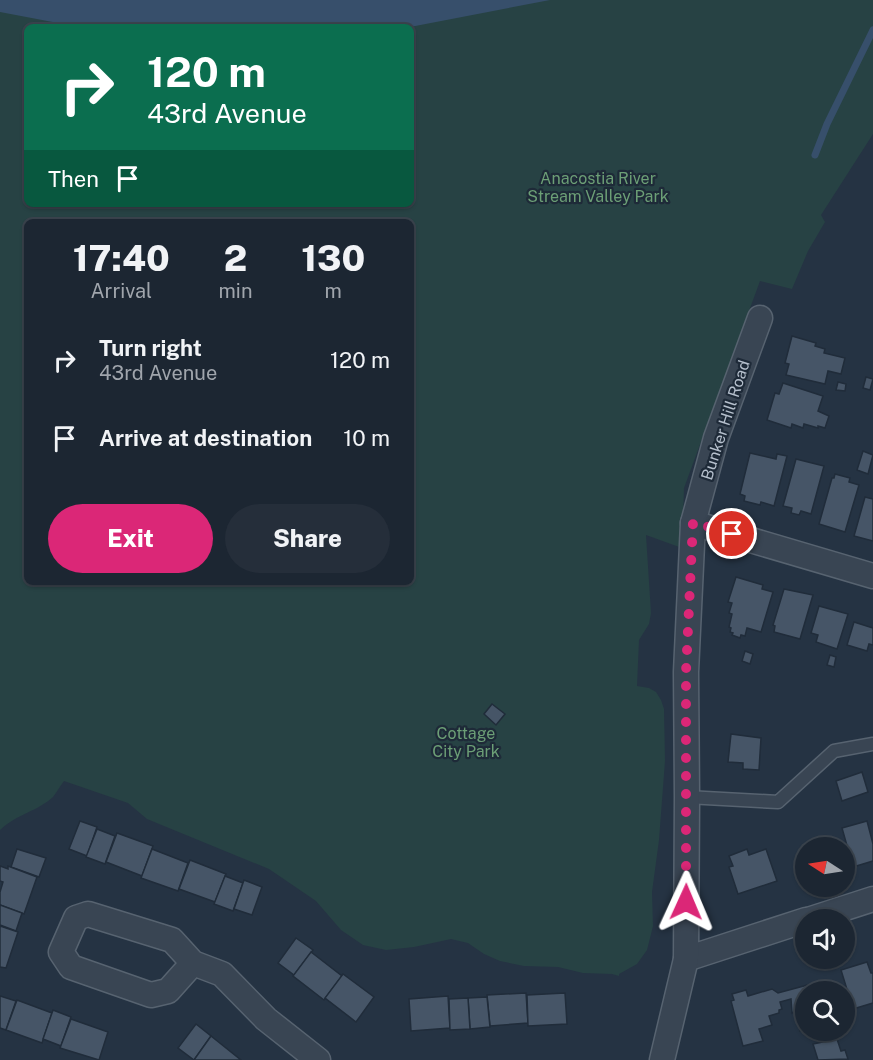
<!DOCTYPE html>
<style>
body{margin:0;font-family:"Public Sans",sans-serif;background:#252e3a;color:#f1f3f6;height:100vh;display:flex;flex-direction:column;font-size:22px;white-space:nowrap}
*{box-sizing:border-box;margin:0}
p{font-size:20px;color:#a0a5ac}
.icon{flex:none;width:33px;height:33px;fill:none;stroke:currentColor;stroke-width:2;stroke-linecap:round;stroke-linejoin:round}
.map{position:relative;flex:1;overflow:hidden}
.details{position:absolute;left:24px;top:219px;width:390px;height:366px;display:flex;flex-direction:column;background:#1c2632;border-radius:9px;box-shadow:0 2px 4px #0004,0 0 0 2px #3a434d}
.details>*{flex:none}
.hud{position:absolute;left:24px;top:24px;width:390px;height:183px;border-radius:9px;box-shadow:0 2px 4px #0004,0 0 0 2px #3a434d;background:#0b6e4f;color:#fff;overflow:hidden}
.needle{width:39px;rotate:282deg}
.tools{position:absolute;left:795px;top:837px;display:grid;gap:12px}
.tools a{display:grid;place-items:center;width:60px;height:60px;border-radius:50%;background:#1c2632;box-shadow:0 2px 4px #0004,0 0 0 2px #3a434d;font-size:30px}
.pin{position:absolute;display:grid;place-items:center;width:51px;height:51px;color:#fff;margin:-26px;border:3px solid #fff;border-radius:50%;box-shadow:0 2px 6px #0007}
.me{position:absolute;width:66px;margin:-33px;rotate:1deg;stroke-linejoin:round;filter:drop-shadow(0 0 4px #0008)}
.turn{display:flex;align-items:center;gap:21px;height:126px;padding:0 24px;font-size:27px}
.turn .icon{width:78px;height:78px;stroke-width:2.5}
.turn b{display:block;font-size:42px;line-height:51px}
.then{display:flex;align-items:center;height:57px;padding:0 24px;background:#0003;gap:12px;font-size:22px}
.eta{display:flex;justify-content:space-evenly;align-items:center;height:102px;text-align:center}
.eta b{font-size:36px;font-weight:800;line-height:42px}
.cta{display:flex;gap:12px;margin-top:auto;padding:12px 24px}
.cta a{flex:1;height:69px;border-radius:36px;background:#db2777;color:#fff;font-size:24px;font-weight:800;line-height:69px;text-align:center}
.cta a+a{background:#252e3a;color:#f1f3f6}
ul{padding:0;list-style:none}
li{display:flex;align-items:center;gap:18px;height:78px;padding:0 24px}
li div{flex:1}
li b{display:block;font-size:22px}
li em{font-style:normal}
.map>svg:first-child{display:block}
.green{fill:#274244;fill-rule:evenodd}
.water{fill:#374f6b}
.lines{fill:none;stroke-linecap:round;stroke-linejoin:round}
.stream{stroke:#374f6b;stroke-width:7}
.building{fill:#465567;stroke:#202c3a;stroke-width:1.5}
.service-casing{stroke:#576370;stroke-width:15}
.minor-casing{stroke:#576370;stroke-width:27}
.service{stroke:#394553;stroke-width:12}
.minor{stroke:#394553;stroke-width:24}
.route{stroke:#db2777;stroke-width:10;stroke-dasharray:0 18}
.labels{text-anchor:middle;stroke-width:4.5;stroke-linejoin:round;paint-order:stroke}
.park-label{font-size:16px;fill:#6c9f76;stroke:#1e2a38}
.street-label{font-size:16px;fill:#b6c0cd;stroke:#1e2a38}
</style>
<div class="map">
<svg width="873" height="1060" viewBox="0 0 873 1060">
<rect width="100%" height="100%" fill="#253343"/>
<path class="green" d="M 0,0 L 873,0 L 873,134 L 821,215 L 825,222 L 808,251 L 792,289 L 760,281 L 684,488 L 682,548 L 646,535 L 651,613 L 649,624 L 639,640 L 637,686 L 649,688 L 656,692 L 661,700 L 664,709 L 665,761 L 659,840 L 652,892 L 653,926 L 647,950 L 637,964 L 619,974 L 619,976 L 612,974 L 583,973 L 558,967 L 524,966 L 500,961 L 484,954 L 468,943 L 451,939 L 414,947 L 386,950 L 363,945 L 341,930 L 316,901 L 269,869 L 147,819 L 128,803 L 64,781 C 60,786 57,792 53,797 C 38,811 17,814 0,830 ZM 27,27 L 411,27 L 411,204 L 27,204 ZM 27,222 L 411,222 L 411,582 L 27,582 Z"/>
<polygon class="water" points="0,0 550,0 410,27 79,27 0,12"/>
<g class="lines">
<polyline class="stream" points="815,155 827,124 873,30"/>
</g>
<g class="building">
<polygon points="792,336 816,343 815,346 825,349 824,353 845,358 841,374 828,371 825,384 786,375 789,364 785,363"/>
<polygon points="866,377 873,379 870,390 863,388"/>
<polygon points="838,382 846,384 845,391 836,390"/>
<polygon points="783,383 823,396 818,411 829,416 825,428 818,426 818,428 804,424 803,428 792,424 791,428 767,420 775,393 779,394"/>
<polygon points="863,451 873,455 868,474 857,470"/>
<polygon points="750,453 776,459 777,454 787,456 774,506 761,502 760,505 744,501 745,496 740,494"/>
<polygon points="796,459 824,466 811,514 801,511 799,515 791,513 792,508 783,506"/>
<polygon points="835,474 850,478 849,482 859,485 845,532 819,524 832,478 834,478"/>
<polygon points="865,497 873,499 873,541 854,536"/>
<polygon points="736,577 763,585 762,589 773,592 761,632 747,628 745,636 741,635 740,638 732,635 733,633 730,632 731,628 729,627 732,614 729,613 732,603 728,602"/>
<polygon points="784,589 813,595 800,639 774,632 775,626 773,625"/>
<polygon points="819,606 848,614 837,649 816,642 818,635 811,633"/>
<polygon points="854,622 873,628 873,645 869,644 867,651 847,645"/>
<polygon points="745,651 753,654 750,664 742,661"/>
<polygon points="830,655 836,657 834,667 827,665"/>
<polygon points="492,704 505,714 496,725 484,714"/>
<polygon points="731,734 761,738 759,770 743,769 743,763 728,762"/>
<polygon points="862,772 868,792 842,801 836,781"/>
<polygon points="80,821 97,827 87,856 69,849"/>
<polygon points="867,821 873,844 873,861 853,867 842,828"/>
<polygon points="97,829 115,836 105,864 86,857"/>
<polygon points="117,833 153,846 142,876 106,862"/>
<polygon points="17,849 46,858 39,877 11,867"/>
<polygon points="152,849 188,863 178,891 141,878"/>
<polygon points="747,849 749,855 766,849 777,881 738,894 729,867 733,866 729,856"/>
<polygon points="190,860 226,874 215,902 179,889"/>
<polygon points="0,866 8,869 8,866 37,877 24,914 0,905 0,892 3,882 0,881"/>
<polygon points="225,876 243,883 233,911 214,904"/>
<polygon points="244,880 262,887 252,915 234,909"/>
<polygon points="0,905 22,913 16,931 0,925"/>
<polygon points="0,926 18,932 6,968 0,967"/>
<polygon points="296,938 313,950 294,975 278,963"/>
<polygon points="311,952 342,976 324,1000 293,976"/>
<polygon points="867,962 871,973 873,973 873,1003 853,1009 841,970"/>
<polygon points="343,974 374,997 356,1022 325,998"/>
<polygon points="815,983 818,992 806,992 806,1029 800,1031 794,1012 792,1013 791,999 780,1002 782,1009 779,1010 779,1013 769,1016 772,1025 759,1029 763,1041 743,1046 731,1001 734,1000 732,994 746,990 748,996 772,989 778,993"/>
<polygon points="526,993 528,1023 490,1026 487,995"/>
<polygon points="565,993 567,1024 528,1026 527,995"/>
<polygon points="0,996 16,1001 6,1030 0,1028"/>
<polygon points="448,996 450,1028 411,1031 409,999"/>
<polygon points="487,997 490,1027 470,1029 468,998"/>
<polygon points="468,998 470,1029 450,1030 449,999"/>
<polygon points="17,1000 52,1013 42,1043 6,1030"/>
<polygon points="53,1010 71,1017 61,1046 43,1039"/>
<polygon points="71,1019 108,1032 99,1060 60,1048"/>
<polygon points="196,1024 211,1036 194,1060 178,1048"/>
<polygon points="211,1036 241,1060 194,1060"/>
<polygon points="837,1039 841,1051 845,1050 848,1059 818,1060 813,1044"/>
</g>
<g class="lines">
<g class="service-casing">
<polyline id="service" points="687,797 778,802 834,751 873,744"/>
</g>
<g class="minor-casing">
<g id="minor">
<polyline points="693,523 873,576"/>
<polyline points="808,920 873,899"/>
<polyline points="686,959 806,920"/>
<polyline points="193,963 168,991 151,995 71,967 61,952 76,918 88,914 172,940 193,963 222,974 266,1019 318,1060"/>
<polyline points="662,1060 686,959 687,797 686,672 693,523 716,438 760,318"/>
</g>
</g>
<use href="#service" class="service"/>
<use href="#minor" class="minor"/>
</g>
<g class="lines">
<polyline class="route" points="686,902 686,672 693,522 732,534"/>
</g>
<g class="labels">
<g class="park-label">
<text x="598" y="184">Anacostia River<tspan x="598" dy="18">Stream Valley Park</tspan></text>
<text x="466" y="739">Cottage<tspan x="466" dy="18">City Park</tspan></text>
</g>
<g class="street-label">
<text transform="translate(725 420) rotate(-72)" y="6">Bunker Hill Road</text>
</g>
</g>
</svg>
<div class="tools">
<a><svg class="needle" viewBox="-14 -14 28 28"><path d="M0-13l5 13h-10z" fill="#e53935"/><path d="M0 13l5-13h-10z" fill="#a0a5ac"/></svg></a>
<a><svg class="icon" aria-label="sound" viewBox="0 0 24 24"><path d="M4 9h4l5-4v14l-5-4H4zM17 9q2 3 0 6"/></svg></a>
<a><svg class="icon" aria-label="search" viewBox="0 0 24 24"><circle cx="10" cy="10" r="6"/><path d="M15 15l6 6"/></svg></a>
</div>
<div class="pin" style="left:732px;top:534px;background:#d93025"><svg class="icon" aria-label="arrive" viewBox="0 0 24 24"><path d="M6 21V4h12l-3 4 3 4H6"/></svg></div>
<svg class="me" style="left:686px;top:902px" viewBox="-20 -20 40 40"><path d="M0-17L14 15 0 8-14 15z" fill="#db2777" stroke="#fff" stroke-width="4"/></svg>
<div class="hud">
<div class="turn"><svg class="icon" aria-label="right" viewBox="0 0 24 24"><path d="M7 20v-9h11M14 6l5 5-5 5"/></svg><div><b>120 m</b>43rd Avenue</div></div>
<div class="then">Then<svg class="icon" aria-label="arrive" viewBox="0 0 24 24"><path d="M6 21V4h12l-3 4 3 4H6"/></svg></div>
</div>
<section class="details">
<div class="eta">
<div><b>17:40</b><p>Arrival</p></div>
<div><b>2</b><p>min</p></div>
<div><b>130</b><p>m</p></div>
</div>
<ul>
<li><svg class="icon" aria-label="right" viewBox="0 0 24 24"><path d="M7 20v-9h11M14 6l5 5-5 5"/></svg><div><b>Turn right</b><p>43rd Avenue</p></div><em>120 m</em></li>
<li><svg class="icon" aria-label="arrive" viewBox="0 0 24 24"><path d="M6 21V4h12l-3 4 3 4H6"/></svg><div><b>Arrive at destination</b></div><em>10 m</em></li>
</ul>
<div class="cta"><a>Exit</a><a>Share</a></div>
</section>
</div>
